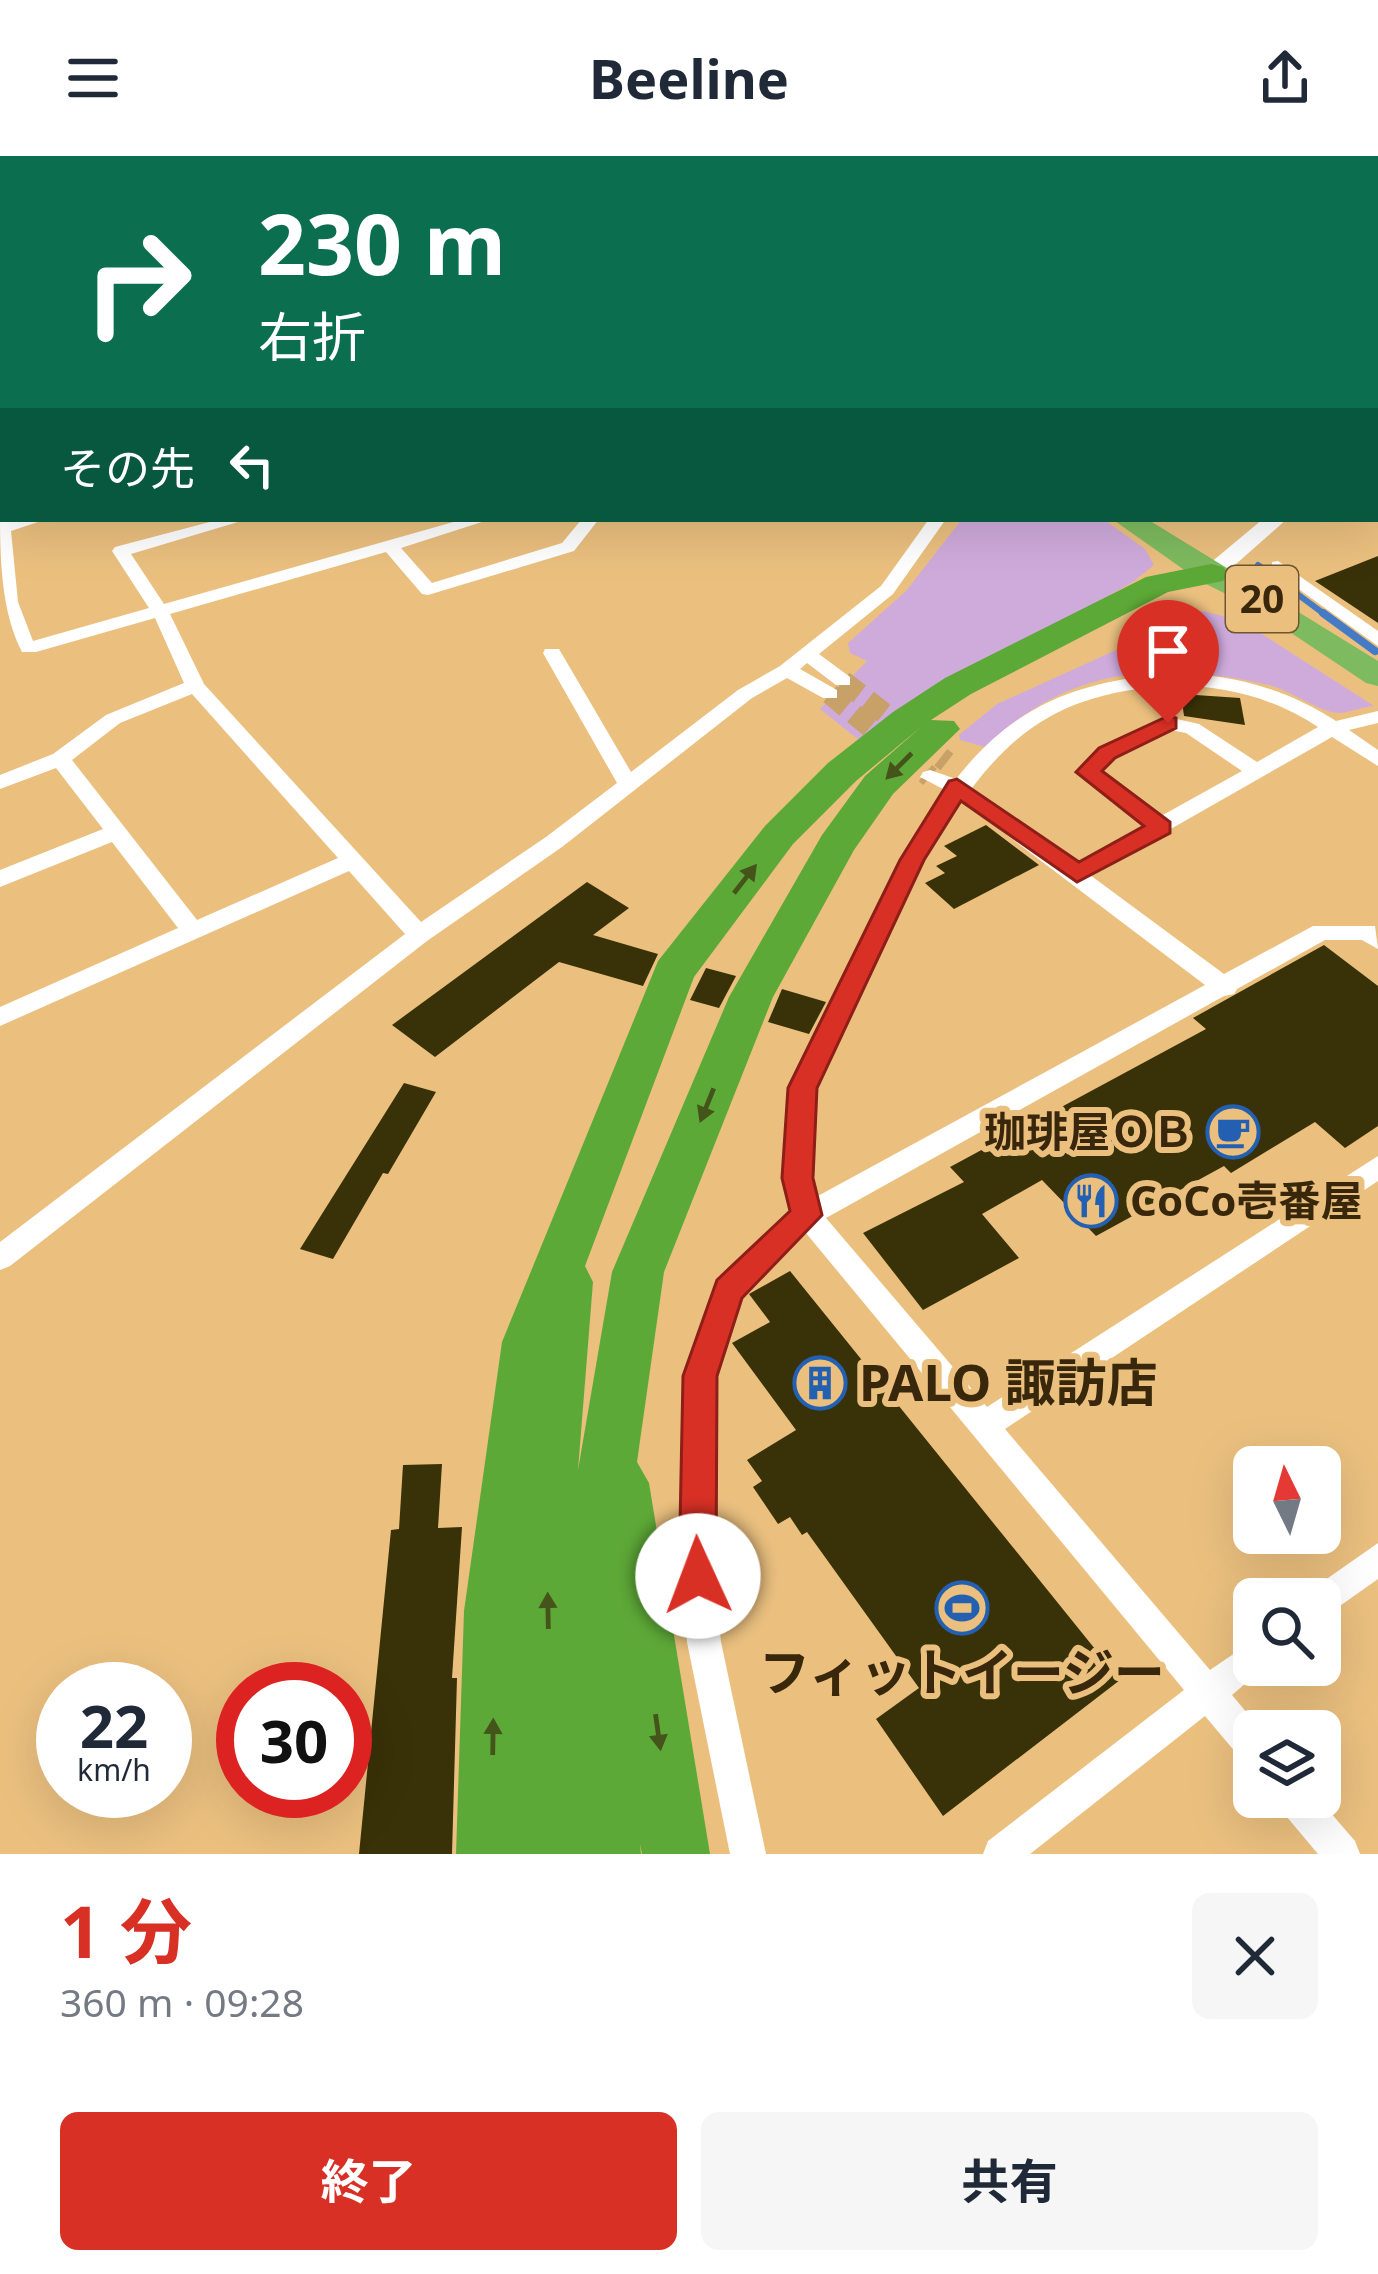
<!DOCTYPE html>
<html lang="ja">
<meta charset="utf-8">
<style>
body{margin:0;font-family:"Noto Sans","Noto Sans JP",sans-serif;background:#f6f6f7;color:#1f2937;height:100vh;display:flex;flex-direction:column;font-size:45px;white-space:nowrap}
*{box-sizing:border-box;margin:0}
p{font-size:39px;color:#747a83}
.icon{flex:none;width:66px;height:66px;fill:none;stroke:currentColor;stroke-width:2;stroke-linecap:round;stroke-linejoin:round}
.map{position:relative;height:1698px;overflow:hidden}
.panel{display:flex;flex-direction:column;background:#fff;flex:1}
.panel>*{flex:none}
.top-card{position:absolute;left:0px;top:0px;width:1380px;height:366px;box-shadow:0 12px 48px #0002;background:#0b6e4f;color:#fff;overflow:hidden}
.needle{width:78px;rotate:355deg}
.tools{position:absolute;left:1233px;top:1290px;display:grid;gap:24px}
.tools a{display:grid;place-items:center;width:108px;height:108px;border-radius:18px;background:#fff;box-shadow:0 12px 48px #0002;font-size:60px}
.speed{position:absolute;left:36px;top:1506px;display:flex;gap:24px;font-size:60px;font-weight:700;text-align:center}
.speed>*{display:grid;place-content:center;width:156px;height:156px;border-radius:50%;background:#fff;box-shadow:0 12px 48px #0002;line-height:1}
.speed small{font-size:30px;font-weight:400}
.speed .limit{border:18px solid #d22;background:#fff;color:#111}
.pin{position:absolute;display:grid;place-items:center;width:102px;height:102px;color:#fff;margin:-123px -51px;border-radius:50% 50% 50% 0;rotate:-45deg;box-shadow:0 0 12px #0007}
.pin .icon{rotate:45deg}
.me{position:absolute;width:132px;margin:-66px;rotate:358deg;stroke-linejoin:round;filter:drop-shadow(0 0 9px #0008)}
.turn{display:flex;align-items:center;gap:42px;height:252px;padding:0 60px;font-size:54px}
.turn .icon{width:156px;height:156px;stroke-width:2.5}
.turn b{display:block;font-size:84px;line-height:102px}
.then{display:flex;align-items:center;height:114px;padding:0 60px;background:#0003;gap:24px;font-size:45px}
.round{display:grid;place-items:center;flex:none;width:126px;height:126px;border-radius:18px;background:#f6f6f7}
.headline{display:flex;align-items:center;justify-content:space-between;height:204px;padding:0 60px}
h1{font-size:72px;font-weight:700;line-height:90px;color:#d93025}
.action{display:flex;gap:24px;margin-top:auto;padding:24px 60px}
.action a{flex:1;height:138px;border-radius:18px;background:#d93025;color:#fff;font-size:48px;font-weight:700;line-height:138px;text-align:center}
.action a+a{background:#f6f6f7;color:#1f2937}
header{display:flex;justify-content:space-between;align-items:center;height:156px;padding:0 60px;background:#fff;font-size:54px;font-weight:700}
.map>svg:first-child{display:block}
.green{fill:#cfabdc}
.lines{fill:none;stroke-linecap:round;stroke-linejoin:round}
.stream-far2{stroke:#457ac4;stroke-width:4.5}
.stream-far1{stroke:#457ac4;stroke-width:6}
.stream{stroke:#457ac4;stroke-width:8}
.building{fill:#393107}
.minor-tunnel{stroke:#c7a168;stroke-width:21;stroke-dasharray:21 10;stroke-linecap:butt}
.minor{fill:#fff;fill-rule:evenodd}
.tertiary{fill:#fff;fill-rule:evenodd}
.secondary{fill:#cee5c3;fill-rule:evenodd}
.trunk{fill:#7eba5f;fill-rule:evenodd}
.motorway{fill:#5da937;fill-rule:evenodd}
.oneway{fill:#45541a}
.route{fill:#d93025;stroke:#8d1f18;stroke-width:3}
.labels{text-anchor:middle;stroke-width:12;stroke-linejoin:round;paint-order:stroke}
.shield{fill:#ebc07f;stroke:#6e552e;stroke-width:3}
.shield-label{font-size:39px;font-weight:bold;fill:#38270b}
.poi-label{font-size:42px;font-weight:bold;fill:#38270b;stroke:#ebc07f;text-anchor:end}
.near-poi-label{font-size:51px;font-weight:bold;fill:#38270b;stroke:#ebc07f;text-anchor:start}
</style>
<header><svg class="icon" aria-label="menu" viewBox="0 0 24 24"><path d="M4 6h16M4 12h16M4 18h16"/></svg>Beeline<svg class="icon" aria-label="share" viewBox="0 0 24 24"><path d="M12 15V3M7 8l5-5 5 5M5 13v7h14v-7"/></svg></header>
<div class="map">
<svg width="1378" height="1698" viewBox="0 0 1378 1698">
<rect width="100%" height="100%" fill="#ebc07f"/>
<g class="green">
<polygon points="962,363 1103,363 1145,393 1154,409 1133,426 939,535 864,588 820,553 867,505 850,497 848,487 906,435"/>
<path d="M 1202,455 L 1240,464 L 1374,550 C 1361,551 1349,557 1338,557 C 1322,557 1289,534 1269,529 C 1159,504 1070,510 985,591 L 960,584 L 959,579 L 997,548 Z"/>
</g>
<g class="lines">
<polyline class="stream-far2" points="628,0 632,3"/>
<polyline class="stream-far1" points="1258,409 1327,460"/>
<polyline class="stream" points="1323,457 1375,495"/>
</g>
<g class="building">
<polygon points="1378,400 1378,467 1315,425"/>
<polygon points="1181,538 1240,542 1245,569 1184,560"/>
<polygon points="986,669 1039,709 954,753 925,727 945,717 936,710 957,700 944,690"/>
<polygon points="587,726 629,752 593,779 658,798 643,830 559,806 435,901 392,869"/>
<polygon points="1324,789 1378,830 1378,970 1345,992 1315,966 1231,1017 1224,1010 1096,1080 1042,1024 982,1058 1019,1102 923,1154 863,1077 964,1026 950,1011 1206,873 1193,862"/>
<polygon points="706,812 736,820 719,852 690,844"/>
<polygon points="782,833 826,846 809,878 768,866"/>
<polygon points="404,927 436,936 388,1018 383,1017 333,1103 300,1093"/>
<polygon points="790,1115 1120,1524 943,1660 876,1563 919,1532 807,1376 802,1379 790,1361 778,1368 753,1331 762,1325 747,1304 796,1274 732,1187 770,1166 749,1138"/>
<polygon points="442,1308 438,1372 462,1371 452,1522 457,1522 452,1698 359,1698 391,1374 399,1373 403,1309"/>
</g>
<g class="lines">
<g class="minor-tunnel">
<polyline points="843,525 947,606"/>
<polyline points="830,538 930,621"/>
</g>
<g class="minor">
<polygon points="556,0 570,0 573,3 559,3"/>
<polygon points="630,0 643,0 646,3 633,3"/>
<polygon points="1150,0 1165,0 1168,3 1153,3"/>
<polygon points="1238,0 1254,0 1257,3 1241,3"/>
<rect x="1377" y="13" width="1" height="8"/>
<polygon points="0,20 3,21 3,31 0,30"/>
<rect x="1377" y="60" width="1" height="8"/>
<rect x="1377" y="95" width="1" height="8"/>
<polygon points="3,173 3,181 0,182 0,174"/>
<rect x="1377" y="254" width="1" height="10"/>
<polygon points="3,275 3,286 0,287 0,276"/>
<polygon points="3,308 3,318 0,319 0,309"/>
<path d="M 0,347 L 3,363 L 47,363 L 11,375 L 18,446 L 33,485 L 149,452 L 112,395 L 115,391 L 221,363 L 248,363 L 131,398 L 164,448 L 464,363 L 491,363 L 401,392 L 432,427 L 562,387 L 582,363 L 599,363 L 574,395 L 428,439 L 422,438 L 386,396 L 170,458 L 204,528 L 421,766 L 546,681 L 617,627 L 543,497 L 545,493 L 559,493 L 631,616 L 738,534 L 780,510 L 881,430 L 929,363 L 946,363 L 893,438 L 819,498 L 850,521 L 850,529 L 836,529 L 807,507 L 800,513 L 837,534 L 837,542 L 823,542 L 787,522 L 752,542 L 562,691 L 427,785 L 10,1110 L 0,1114 L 0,1086 L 405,778 L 349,715 L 0,870 L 0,851 L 178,772 L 112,686 L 0,731 L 0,714 L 103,673 L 56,612 L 0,633 L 0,619 L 53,598 L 106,559 L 184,527 L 155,462 L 36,496 L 22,496 C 0,453 0,398 0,347 ZM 192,538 L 338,702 L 197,764 L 72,604 L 120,567 Z"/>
<polygon points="1278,405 1378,475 1378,490 1272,414 1272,406"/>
<path d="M 1171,517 C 1231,518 1285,532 1336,565 L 1378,555 L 1378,567 L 1349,574 L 1378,594 L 1378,610 L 1332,581 L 1090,719 L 1224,818 L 1313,770 L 1375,770 L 1378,793 L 1362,784 L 1325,784 L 1237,833 L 1234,838 L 1224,840 L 826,1062 L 987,1251 L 1378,1000 L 1378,1025 L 1005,1273 L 1210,1514 L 1254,1484 L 1254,1509 L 1267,1509 L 1232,1539 L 1262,1575 L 1254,1575 L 1254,1609 L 1242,1604 L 1205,1560 L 1030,1698 L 983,1698 L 988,1685 L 1184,1534 L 806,1077 L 740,1141 L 715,1220 L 711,1387 L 721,1486 L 766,1698 L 730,1698 L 687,1486 L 679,1387 L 685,1220 L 714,1134 L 718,1125 L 793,1055 L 785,981 L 794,919 L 904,700 L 947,635 L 920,621 L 923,616 L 930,614 L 956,623 C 1016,547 1078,526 1171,517 ZM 1171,529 C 1226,530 1272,541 1318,571 L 1257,606 L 1199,568 L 1168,561 L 1100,592 L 1077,616 L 1144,669 L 1075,708 L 972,632 C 1028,558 1082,537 1171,529 ZM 1170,574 L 1186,577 L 1242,615 L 1161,660 L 1100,615 L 1114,602 ZM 962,645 L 1205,829 L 816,1041 L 811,981 L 819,919 L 926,700 Z"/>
<polygon points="1378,1387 1378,1423 1320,1464 1320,1443 1306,1443 1308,1436"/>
<polygon points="1276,1641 1317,1641 1355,1685 1360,1698 1318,1698 1281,1654"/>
</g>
<g class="tertiary">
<polygon points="1024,0 1042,0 1044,3 1026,3"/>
<rect x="1377" y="163" width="1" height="11"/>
<rect x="1377" y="265" width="1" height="12"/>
<polygon points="1263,363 1287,363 1219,423 1203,423 1203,413"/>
</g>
<g class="secondary">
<polygon points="129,0 150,0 127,3"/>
<polygon points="3,76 3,89 0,90 0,77"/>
</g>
<g class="trunk">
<polygon points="583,0 606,0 608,3 585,3"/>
<polygon points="1112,363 1147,363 1378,505 1378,530 1366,527 1254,452 1200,425"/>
</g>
<path class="motorway" d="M 1211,408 L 1223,411 L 1228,418 L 1223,425 L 1168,436 L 971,538 L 931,564 L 954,565 L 960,573 L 893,638 L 854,694 L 773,841 L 664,1116 L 637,1306 L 649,1327 L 710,1698 L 642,1698 L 640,1688 L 641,1698 L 456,1698 L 464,1455 L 502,1186 L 658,805 L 765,670 L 828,607 L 893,556 L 945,522 L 1146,421 ZM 921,571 L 865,620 L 822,679 L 729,841 L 612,1116 L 578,1314 L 593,1126 L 585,1110 L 694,821 L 793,688 L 856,625 Z"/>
</g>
<defs><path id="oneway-solid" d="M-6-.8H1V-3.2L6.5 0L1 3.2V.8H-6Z" transform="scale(3)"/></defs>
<g class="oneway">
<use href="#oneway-solid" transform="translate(899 610) rotate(135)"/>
<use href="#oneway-solid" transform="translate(745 723) rotate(-52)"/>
<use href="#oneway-solid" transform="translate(707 949) rotate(112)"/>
<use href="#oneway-solid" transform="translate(548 1455) rotate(-91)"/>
<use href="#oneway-solid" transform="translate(658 1576) rotate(82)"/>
<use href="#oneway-solid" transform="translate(493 1581) rotate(-89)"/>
</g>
<polygon class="route" points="1168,560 1176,562 1176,572 1115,602 1102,615 1170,666 1170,677 1077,726 961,645 924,704 817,932 813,1022 822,1059 742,1142 717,1220 716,1420 711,1433 698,1439 685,1433 679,1420 683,1220 717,1124 790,1055 782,1022 788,932 900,704 949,625 957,623 1079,706 1144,670 1076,616 1099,592"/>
<defs>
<g id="cafe-ring" transform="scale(2.7)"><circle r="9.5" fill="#ebc07f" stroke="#2360b2" stroke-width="1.5"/><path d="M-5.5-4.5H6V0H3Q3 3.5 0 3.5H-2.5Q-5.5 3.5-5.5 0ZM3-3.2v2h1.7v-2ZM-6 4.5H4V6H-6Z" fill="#2360b2"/></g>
<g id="restaurant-ring" transform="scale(2.7)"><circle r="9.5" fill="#ebc07f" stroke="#2360b2" stroke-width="1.5"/><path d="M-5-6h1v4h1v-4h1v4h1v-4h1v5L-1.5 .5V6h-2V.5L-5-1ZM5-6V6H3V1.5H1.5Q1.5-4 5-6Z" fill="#2360b2"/></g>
<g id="building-ring" transform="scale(2.7)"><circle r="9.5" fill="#ebc07f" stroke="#2360b2" stroke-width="1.5"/><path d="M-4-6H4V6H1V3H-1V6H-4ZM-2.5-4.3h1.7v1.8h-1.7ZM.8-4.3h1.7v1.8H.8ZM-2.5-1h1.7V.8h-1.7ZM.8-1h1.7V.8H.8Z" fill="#2360b2"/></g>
<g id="stadium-ring" transform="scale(2.7)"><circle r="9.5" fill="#ebc07f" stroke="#2360b2" stroke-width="1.5"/><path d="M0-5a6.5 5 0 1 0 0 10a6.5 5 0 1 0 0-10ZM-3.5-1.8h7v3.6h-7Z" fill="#2360b2"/></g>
</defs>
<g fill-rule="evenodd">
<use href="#cafe-ring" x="1233" y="976"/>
<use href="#restaurant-ring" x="1091" y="1045"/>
<use href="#building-ring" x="820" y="1227"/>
<use href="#stadium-ring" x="962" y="1452"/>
</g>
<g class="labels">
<rect class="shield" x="1226" y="410" width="72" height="66" rx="9"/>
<g class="shield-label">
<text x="1262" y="457">20</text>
</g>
<g class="poi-label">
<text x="1194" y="991">珈琲屋ＯＢ</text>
<text x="1130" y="1060" text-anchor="start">CoCo壱番屋</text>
</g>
<g class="near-poi-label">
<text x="859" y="1245">PALO 諏訪店</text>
<text x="962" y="1535" text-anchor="middle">フィットイージー</text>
</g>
</g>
</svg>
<div class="tools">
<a><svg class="needle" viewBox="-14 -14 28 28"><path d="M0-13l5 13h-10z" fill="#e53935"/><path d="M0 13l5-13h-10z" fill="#747a83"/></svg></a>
<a><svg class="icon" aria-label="search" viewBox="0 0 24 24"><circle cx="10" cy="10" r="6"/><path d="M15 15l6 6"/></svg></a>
<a><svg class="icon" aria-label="layers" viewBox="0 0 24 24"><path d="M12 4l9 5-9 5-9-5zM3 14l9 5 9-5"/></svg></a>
</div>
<div class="speed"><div>22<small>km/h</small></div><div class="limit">30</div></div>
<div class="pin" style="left:1168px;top:567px;background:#d93025"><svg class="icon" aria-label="arrive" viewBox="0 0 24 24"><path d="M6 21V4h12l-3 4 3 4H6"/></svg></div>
<svg class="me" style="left:698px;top:1420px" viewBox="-20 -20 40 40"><circle r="19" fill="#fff"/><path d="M0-13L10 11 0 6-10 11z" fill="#d93025"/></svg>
<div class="top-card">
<div class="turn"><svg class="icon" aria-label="right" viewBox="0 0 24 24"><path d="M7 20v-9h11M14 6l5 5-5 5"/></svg><div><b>230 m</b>右折</div></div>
<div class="then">その先<svg class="icon" aria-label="left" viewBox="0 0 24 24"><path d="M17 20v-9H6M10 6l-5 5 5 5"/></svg></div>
</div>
</div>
<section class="panel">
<div class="headline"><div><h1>1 分</h1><p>360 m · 09:28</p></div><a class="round"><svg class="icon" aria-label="close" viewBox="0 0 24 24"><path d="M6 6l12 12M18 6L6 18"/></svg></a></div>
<div class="action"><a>終了</a><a>共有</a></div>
</section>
